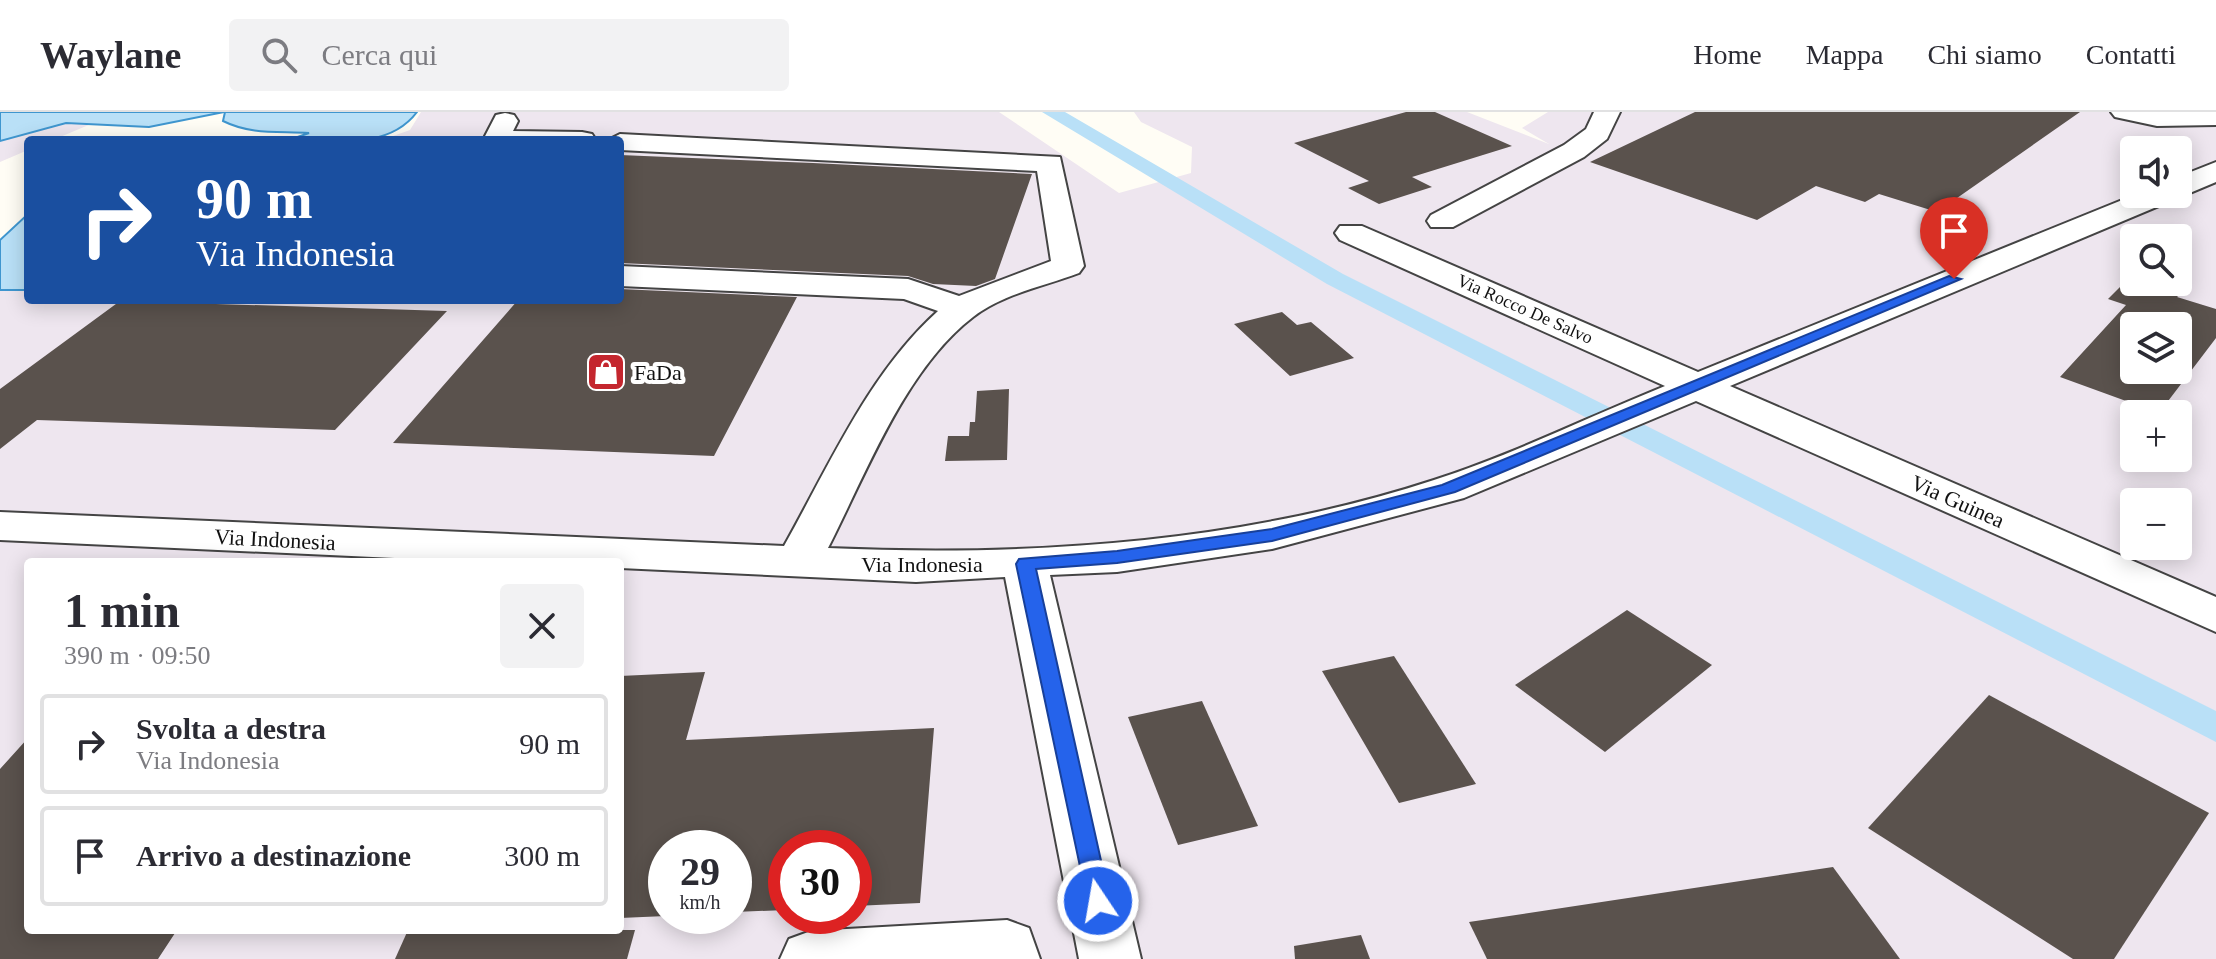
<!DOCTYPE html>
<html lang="it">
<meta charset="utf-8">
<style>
body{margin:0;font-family:"Times New Roman",serif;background:#f2f2f3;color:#2b2b33;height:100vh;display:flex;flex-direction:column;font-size:30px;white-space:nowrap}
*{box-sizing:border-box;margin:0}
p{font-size:26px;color:#7c7c81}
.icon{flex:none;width:44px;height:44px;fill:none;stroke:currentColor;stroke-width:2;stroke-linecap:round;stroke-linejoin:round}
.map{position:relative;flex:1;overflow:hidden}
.panel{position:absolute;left:24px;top:446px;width:600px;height:376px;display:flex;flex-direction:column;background:#fff;border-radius:8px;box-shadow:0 4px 20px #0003}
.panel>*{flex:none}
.hud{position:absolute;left:24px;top:24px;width:600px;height:168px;border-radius:8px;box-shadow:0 4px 20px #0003;background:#1a4fa0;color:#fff;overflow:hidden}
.fabs{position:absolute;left:2120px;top:24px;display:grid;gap:16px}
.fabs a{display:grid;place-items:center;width:72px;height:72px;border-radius:8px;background:#fff;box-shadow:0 4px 20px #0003;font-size:40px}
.speed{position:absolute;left:648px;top:718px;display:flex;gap:16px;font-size:40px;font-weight:700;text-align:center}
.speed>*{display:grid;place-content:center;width:104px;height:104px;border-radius:50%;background:#fff;box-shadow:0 4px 20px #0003;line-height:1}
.speed small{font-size:20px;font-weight:400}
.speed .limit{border:12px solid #d22;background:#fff;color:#111}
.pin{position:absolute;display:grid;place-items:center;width:68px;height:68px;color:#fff;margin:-82px -34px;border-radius:50% 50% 50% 0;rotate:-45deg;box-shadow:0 0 8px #0007}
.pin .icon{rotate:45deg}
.me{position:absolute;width:88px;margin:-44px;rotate:348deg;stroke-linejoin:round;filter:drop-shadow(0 0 6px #0008)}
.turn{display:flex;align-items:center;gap:28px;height:168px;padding:0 40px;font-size:36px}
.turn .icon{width:104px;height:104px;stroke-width:2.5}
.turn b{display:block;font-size:56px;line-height:68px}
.round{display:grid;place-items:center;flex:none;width:84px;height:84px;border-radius:8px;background:#f2f2f3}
.overview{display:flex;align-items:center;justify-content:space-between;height:136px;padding:0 40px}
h1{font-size:48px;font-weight:700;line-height:60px}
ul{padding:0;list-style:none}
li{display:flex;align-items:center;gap:24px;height:100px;margin:0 16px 12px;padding:0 24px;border:4px solid #e1e1e2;border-radius:8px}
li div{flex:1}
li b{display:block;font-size:30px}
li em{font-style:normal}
header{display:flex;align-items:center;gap:48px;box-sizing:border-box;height:112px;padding:0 40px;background:#fff;border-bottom:2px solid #e1e1e2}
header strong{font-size:38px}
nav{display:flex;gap:44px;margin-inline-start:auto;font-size:28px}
.search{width:560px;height:72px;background:#f2f2f3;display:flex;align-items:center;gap:20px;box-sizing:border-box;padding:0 28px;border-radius:8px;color:#7c7c81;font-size:30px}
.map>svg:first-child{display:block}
.industrial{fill:#eee6ef;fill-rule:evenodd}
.water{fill:#b9e0f7;stroke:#3f96cf;stroke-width:2}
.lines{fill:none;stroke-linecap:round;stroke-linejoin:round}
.canal{fill:#b9e0f7;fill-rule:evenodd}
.building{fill:#5a524d;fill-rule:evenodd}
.minor-casing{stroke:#444;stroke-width:4}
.minor{fill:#fff;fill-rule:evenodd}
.route{fill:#2563eb;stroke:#184099;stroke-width:2}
.labels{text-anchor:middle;stroke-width:8;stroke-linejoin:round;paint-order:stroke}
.far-street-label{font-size:18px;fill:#111;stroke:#fff}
.poi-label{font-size:22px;fill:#111;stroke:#fff;text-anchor:start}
.street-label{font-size:22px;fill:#111;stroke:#fff}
</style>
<header>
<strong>Waylane</strong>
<div class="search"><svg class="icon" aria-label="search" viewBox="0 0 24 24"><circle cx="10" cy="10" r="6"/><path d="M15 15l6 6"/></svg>Cerca qui</div>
<nav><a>Home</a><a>Mappa</a><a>Chi siamo</a><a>Contatti</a></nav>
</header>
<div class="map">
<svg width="2216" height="847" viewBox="0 0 2216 847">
<rect width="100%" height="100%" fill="#fffdf5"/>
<g class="industrial">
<path d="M 421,0 L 999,0 L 1119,81 L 1191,61 L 1192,35 L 1141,10 L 1134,0 L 1467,0 L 1549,32 L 1522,16 L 1548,0 L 2216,0 L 2216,847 L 0,847 L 0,178 L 28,178 L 28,188 L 620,188 L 620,28 L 382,28 L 410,18 ZM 2134,38 L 2178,38 L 2178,82 L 2134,82 ZM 2134,126 L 2178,126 L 2178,170 L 2134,170 ZM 2134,214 L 2178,214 L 2178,258 L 2134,258 ZM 2134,302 L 2178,302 L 2178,346 L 2134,346 ZM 2134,390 L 2178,390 L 2178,434 L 2134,434 ZM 28,450 L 620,450 L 620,818 L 28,818 ZM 666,736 L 734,736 L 734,804 L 666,804 ZM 786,736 L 854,736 L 854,804 L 786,804 Z"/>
<polygon points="66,11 91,12 53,28 28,28 28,38 0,50 0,29"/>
</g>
<g class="water">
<polygon points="0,0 224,0 149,15 66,11 0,29"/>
<path d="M 225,0 L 417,0 C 388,39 332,28 289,28 L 309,21 C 279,19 251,23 223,9 Z"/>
<polygon points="28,102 28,178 0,178 0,128"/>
</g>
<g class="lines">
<polygon class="canal" points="1042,0 1065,0 1343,162 2216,599 2216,630 1327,172"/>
</g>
<g class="building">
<polygon points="1406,0 1435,0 1512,34 1412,65 1432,75 1379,92 1348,76 1369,69 1294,31"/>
<polygon points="1695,0 2080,0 1937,100 1879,82 1865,90 1816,74 1757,108 1590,50"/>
<polygon points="620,43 813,51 1032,62 995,167 976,174 933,172 908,164 620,151"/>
<path d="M 2126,169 L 2180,182 L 2177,185 L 2216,197 L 2216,226 L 2159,301 L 2060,265 L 2126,193 L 2108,187 ZM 2134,214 L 2178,214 L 2178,258 L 2134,258 Z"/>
<polygon points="620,177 797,185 714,344 393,331 518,188 620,188"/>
<polygon points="120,189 447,199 335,318 37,308 0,337 0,277"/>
<polygon points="1282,200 1297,213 1311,210 1354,246 1290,264 1234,212"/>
<polygon points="1009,277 1007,348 945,349 948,324 969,324 970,310 975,310 977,279"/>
<polygon points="1627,498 1712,553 1605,640 1515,573"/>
<polygon points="1394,544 1476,672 1399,691 1322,559"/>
<polygon points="705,560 686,628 934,616 920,791 854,794 854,736 786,736 786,798 734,800 734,736 666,736 666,804 620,806 620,564"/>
<polygon points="1989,583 2209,701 2114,847 2073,847 1868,716"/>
<polygon points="1202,589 1258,714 1178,733 1128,605"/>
<polygon points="28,626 28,818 177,818 158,847 0,847 0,657"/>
<polygon points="1833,755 1900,847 1487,847 1469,810"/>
<polygon points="408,818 635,818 627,847 395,847"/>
<polygon points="1361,823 1370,847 1295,847 1294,834"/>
</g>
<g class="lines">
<g class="minor-casing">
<g id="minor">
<polygon points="1594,0 1620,0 1607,27 1584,45 1453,115 1431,115 1427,109 1431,103 1564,33 1586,17"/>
<polygon points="2111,0 2216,0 2216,13 2157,14 2115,5"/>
<polygon points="505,1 514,3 518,9 513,19 582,20 592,22 596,28 483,28 496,3"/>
<path d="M 620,22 L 1060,45 L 1084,154 L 1079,161 C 1045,174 1002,182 973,205 C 905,257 866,362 828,436 C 1029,445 1241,431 1434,368 C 1512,343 1588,305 1665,274 L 1340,128 L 1335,121 L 1340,114 L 1362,114 L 1698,260 L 2137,82 L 2178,82 L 2178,65 L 2216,50 L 2216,70 L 1730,274 L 2216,485 L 2216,520 L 1696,289 L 1464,386 L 1272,437 L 1117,460 L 1050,463 L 1141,847 L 1079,847 L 1005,465 L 916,470 L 620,456 L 620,450 L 481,450 L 0,428 L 0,400 L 784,434 C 829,354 869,261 938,199 L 904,187 L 620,174 L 620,154 L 908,167 L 959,184 L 1051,149 L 1037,59 L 620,38 L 620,28 L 608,28 Z"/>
<polygon points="1007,808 1029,816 1040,847 780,847 789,827 811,819"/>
</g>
</g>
<use href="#minor" class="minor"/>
</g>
<polygon class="route" points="1949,164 1961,167 1455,380 1272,429 1117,451 1036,457 1110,789 1107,797 1098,800 1089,797 1016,452 1019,447 1117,439 1272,417 1442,373"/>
<defs>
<g id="shop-square" transform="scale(2)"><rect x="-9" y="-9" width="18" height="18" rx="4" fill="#c4262e" stroke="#fff"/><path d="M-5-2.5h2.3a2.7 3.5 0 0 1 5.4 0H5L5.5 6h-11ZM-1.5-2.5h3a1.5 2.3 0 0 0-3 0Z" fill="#fff"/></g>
</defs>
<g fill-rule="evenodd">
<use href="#shop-square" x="606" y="260"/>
</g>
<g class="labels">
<g class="far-street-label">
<text transform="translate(1525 197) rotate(24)" y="6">Via Rocco De Salvo</text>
</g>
<g class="poi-label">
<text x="634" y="268">FaDa</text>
</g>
<g class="street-label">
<text transform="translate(1958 389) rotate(24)" y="8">Via Guinea</text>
<text transform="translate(275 427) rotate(3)" y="8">Via Indonesia</text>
<text x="922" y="460">Via Indonesia</text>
</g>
</g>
</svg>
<div class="fabs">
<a><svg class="icon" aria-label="sound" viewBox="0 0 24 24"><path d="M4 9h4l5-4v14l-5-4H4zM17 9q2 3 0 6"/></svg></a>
<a><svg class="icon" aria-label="search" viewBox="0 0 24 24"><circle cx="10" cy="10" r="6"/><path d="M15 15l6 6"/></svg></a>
<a><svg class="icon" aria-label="layers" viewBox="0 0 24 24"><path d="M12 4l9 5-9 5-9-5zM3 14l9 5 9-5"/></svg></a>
<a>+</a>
<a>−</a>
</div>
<div class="speed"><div>29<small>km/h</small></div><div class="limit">30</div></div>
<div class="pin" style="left:1954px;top:167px;background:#d93025"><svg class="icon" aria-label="arrive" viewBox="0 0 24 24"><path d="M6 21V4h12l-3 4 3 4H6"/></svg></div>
<svg class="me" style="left:1098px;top:789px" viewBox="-20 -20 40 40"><circle r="17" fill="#2563eb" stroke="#fff" stroke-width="3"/><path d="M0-11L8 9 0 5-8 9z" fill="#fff"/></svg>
<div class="hud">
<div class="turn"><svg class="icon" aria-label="right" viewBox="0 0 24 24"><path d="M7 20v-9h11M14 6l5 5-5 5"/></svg><div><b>90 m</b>Via Indonesia</div></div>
</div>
<section class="panel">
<div class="overview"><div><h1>1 min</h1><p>390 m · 09:50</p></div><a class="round"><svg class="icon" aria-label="close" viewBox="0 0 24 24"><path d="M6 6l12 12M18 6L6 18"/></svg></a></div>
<ul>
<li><svg class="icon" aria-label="right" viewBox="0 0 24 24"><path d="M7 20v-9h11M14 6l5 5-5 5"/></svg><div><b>Svolta a destra</b><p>Via Indonesia</p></div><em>90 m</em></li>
<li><svg class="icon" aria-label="arrive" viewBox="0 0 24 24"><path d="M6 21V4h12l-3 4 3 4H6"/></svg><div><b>Arrivo a destinazione</b></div><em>300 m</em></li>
</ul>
</section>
</div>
